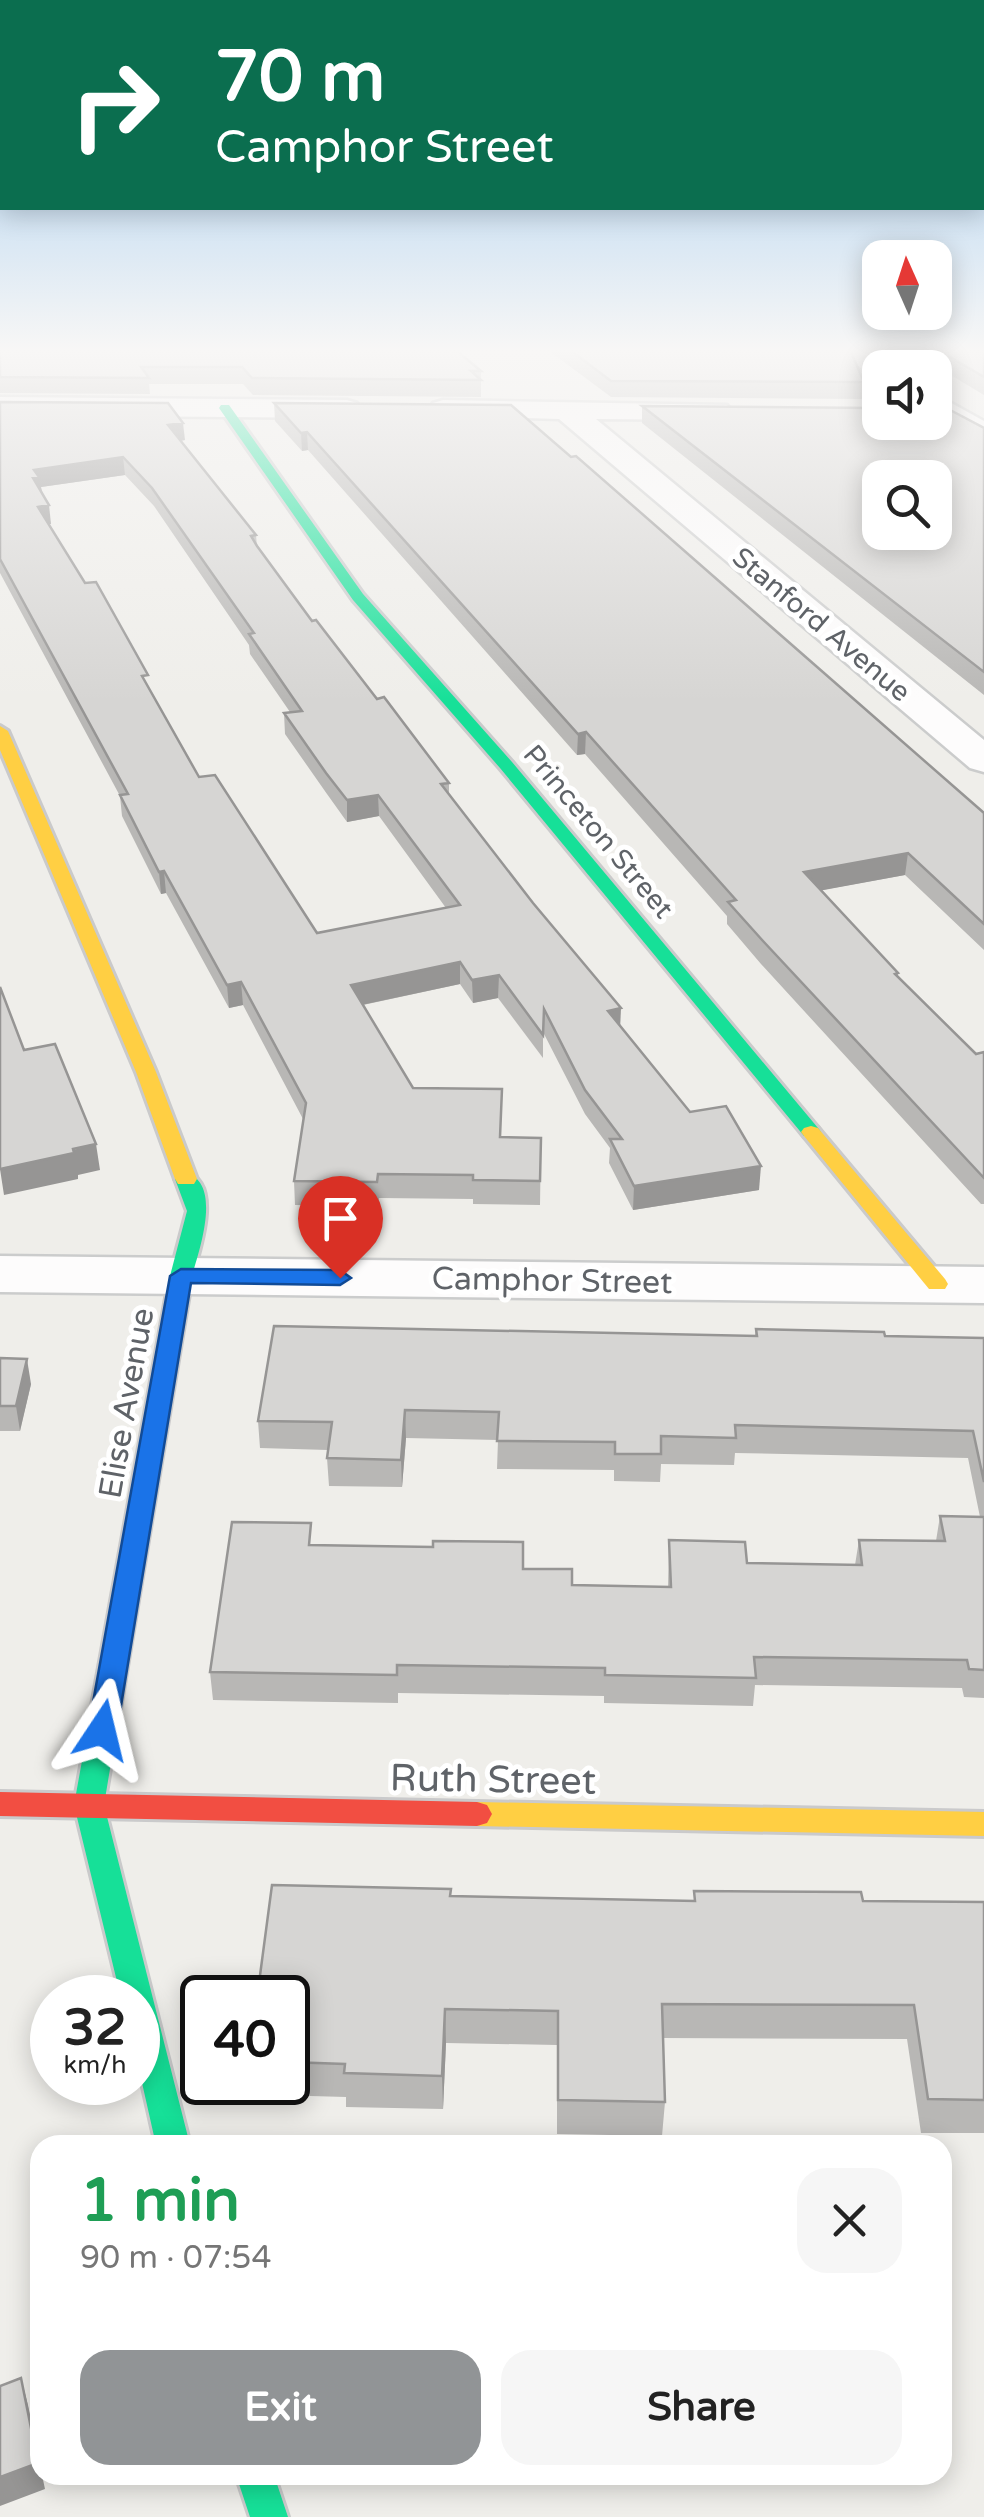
<!DOCTYPE html>
<meta charset="utf-8">
<style>
body{margin:0;font-family:"Varela Round",sans-serif;background:#f6f6f6;color:#222;height:100vh;display:flex;flex-direction:column;font-size:38px;white-space:nowrap}
*{box-sizing:border-box;margin:0}
p{font-size:32px;color:#767676}
.icon{flex:none;width:55px;height:55px;fill:none;stroke:currentColor;stroke-width:2;stroke-linecap:round;stroke-linejoin:round}
.map{position:relative;flex:1;overflow:hidden}
.panel{position:absolute;left:30px;top:2135px;width:922px;height:350px;display:flex;flex-direction:column;background:#fff;border-radius:30px;box-shadow:0 5px 25px #0003}
.panel>*{flex:none}
.top-card{position:absolute;left:0px;top:0px;width:985px;height:210px;box-shadow:0 5px 25px #0003;background:#0b6e4f;color:#fff;overflow:hidden}
.needle{width:65px;rotate:357deg}
.tools{position:absolute;left:862px;top:240px;display:grid;gap:20px}
.tools a{display:grid;place-items:center;width:90px;height:90px;border-radius:20px;background:#fff;box-shadow:0 5px 25px #0003;font-size:50px}
.speed{position:absolute;left:30px;top:1975px;display:flex;gap:20px;font-size:50px;font-weight:700;text-align:center}
.speed>*{display:grid;place-content:center;width:130px;height:130px;border-radius:50%;background:#fff;box-shadow:0 5px 25px #0003;line-height:1}
.speed small{font-size:25px;font-weight:400}
.speed .limit{border:5px solid #111;border-radius:15px;background:#fff;color:#111}
.pin{position:absolute;display:grid;place-items:center;width:85px;height:85px;color:#fff;margin:-102px -42px;border-radius:50% 50% 50% 0;rotate:-45deg;box-shadow:0 0 10px #0007}
.pin .icon{rotate:45deg}
.me{position:absolute;width:110px;margin:-55px;rotate:10deg;stroke-linejoin:round;filter:drop-shadow(0 0 8px #0008)}
.turn{display:flex;align-items:center;gap:35px;height:210px;padding:0 50px;font-size:45px}
.turn .icon{width:130px;height:130px;stroke-width:2.5}
.turn b{display:block;font-size:70px;line-height:85px}
.round{display:grid;place-items:center;flex:none;width:105px;height:105px;border-radius:30px;background:#f6f6f6}
.summary{display:flex;align-items:center;justify-content:space-between;height:170px;padding:0 50px}
h1{font-size:60px;font-weight:700;line-height:75px;color:#1e9e55}
.action{display:flex;gap:20px;margin-top:auto;padding:20px 50px}
.action a{flex:1;height:115px;border-radius:30px;background:#919496;color:#fff;font-size:40px;font-weight:700;line-height:115px;text-align:center}
.action a+a{background:#f6f6f6;color:#222}
.map>svg:first-child{display:block}
.lines{fill:none;stroke-linecap:round;stroke-linejoin:round}
.street-casing{stroke:#cbcccc;stroke-width:5}
.fast-casing{stroke:#cacacb;stroke-width:6}
.slow-casing{stroke:#cacacb;stroke-width:6}
.jam-casing{stroke:#cacacb;stroke-width:6}
.street{fill:#fdfcfc;fill-rule:evenodd}
.fast{fill:#16e098;fill-rule:evenodd}
.slow{fill:#ffcf43;fill-rule:evenodd}
.jam{fill:#f24e42;fill-rule:evenodd}
.wall{fill:#b8b7b5;fill-rule:evenodd}
.shaded-wall{fill:#969594}
.building{fill:#d6d5d3;stroke:#969594;stroke-width:2.5;fill-rule:evenodd}
.route{fill:#1a73e8;stroke:#114b97;stroke-width:2.5}
.labels{text-anchor:middle;stroke-width:10;stroke-linejoin:round;paint-order:stroke}
.far-street-label{font-size:28px;fill:#5f6368;stroke:#fff}
.street-label{font-size:32px;fill:#5f6368;stroke:#fff}
.near-street-label{font-size:38px;fill:#5f6368;stroke:#fff}
</style>
<div class="map">
<svg width="984" height="2517" viewBox="0 0 984 2517">
<rect width="100%" height="100%" fill="#efeeea"/>
<g class="lines">
<g class="street-casing">
<g id="street">
<polygon points="837,350 870,350 893,368 880,368 880,377 870,375"/>
<polygon points="935,394 984,421 984,443 935,416"/>
<polygon points="0,397 347,400 357,403 362,409 357,415 347,418 0,415"/>
<polygon points="443,400 727,405 732,411 727,417 717,420 596,419 984,740 984,772 970,768 559,419 433,415 428,409 433,403"/>
<polygon points="0,1256 984,1267 984,1303 0,1292"/>
</g>
</g>
<g class="fast-casing">
<g id="fast">
<polygon points="221,405 229,405 363,594 512,762 818,1128 821,1132 818,1136 804,1136 500,768 353,600 219,408"/>
<path d="M 186,1173 C 223,1183 199,1251 192,1276 L 104,1805 L 190,2145 L 156,2145 L 138,2065 L 138,1998 L 121,1998 L 74,1805 L 170,1276 L 187,1211 L 175,1179 Z"/>
<polygon points="236,2475 274,2475 288,2517 250,2517"/>
</g>
</g>
<g class="slow-casing">
<g id="slow">
<polygon points="0,726 8,731 156,1072 197,1179 194,1184 178,1184 175,1179 136,1072 0,750"/>
<polygon points="811,1126 818,1128 945,1279 948,1284 945,1289 929,1289 804,1136 801,1132 804,1128"/>
<polygon points="477,1802 984,1812 984,1836 477,1826 467,1823 462,1814 467,1805"/>
</g>
</g>
<g class="jam-casing">
<polygon id="jam" points="0,1792 477,1802 487,1805 492,1814 487,1823 477,1826 0,1816"/>
</g>
<use href="#street" class="street"/>
<use href="#fast" class="fast"/>
<use href="#slow" class="slow"/>
<use href="#jam" class="jam"/>
</g>
<g class="wall">
<polygon points="0,350 481,371 481,397 253,395 243,384 149,384 150,394 0,393"/>
<polygon points="548,350 850,350 864,382 862,399 611,397"/>
<polygon points="909,350 984,350 984,395"/>
<path d="M 0,402 L 185,440 L 181,441 L 256,535 L 257,547 L 312,621 L 449,783 L 449,794 L 621,1026 L 690,1112 L 759,1190 L 633,1210 L 609,1163 L 610,1148 L 585,1114 L 543,1032 L 543,1058 L 498,998 L 473,1003 L 460,984 L 363,1005 L 413,1088 L 501,1137 L 541,1138 L 540,1205 L 473,1204 L 473,1199 L 379,1198 L 378,1206 L 295,1205 L 294,1181 L 303,1119 L 243,1005 L 229,1008 L 166,893 L 161,894 L 122,816 L 120,796 L 0,573 ZM 125,475 L 154,506 L 249,645 L 250,654 L 290,712 L 284,713 L 285,734 L 327,794 L 347,822 L 379,816 L 446,908 L 317,933 L 199,777 L 150,690 L 49,524 L 51,524 L 41,487 Z"/>
<polygon points="274,403 984,813 984,950 905,875 822,890 898,973 898,977 976,1054 984,1052 984,1204 981,1204 761,964 727,924 727,916 585,754 577,755 308,450 302,451 275,421"/>
<polygon points="642,406 880,422 984,428 984,695 642,423"/>
<polygon points="756,1329 885,1336 984,1338 984,1698 964,1697 962,1688 755,1685 753,1706 604,1703 604,1696 398,1693 398,1703 213,1700 210,1672 313,1545 523,1569 572,1585 668,1587 669,1540 747,1563 855,1565 859,1540 936,1541 940,1516 980,1517 968,1458 735,1453 734,1465 661,1464 660,1482 614,1481 614,1470 497,1469 498,1440 406,1438 402,1487 329,1486 327,1458 328,1450 260,1448 258,1421 755,1336"/>
<polygon points="0,1358 31,1384 20,1431 0,1431"/>
<polygon points="694,1891 863,1901 984,1902 984,2133 921,2133 907,2039 663,2038 665,2102 662,2136 557,2134 557,2045 446,2043 443,2109 346,2107 346,2097 275,2095 274,2082 288,2082 288,1998 451,1896 694,1901"/>
</g>
<g class="shaded-wall">
<polygon points="183,423 185,440 170,442 168,425"/>
<polygon points="307,432 308,450 302,451 301,433"/>
<polygon points="123,457 125,475 41,487 42,495 33,478 34,470"/>
<polygon points="49,505 51,524 41,525 38,507"/>
<polygon points="586,732 585,754 577,755 578,734"/>
<polygon points="378,795 379,816 347,822 347,800"/>
<polygon points="908,853 905,875 802,894 804,872"/>
<polygon points="164,871 166,893 161,894 159,872"/>
<polygon points="460,962 460,984 352,1007 351,985"/>
<polygon points="499,975 498,998 473,1003 472,980"/>
<polygon points="241,982 243,1005 229,1008 227,985"/>
<polygon points="621,1008 620,1031 608,1011"/>
<polygon points="96,1144 100,1170 78,1175 78,1179 4,1195 0,1169"/>
<polygon points="761,1166 759,1190 633,1210 634,1186"/>
<polygon points="27,1359 31,1384 20,1431 16,1406"/>
<polygon points="405,1410 406,1438 402,1487 401,1460"/>
<polygon points="445,2009 446,2043 443,2109 442,2076"/>
<polygon points="21,2378 28,2405 40,2464 40,2475 42,2475 45,2489 0,2506 0,2477"/>
</g>
<g class="building">
<polygon points="0,350 456,350 481,371 471,371 481,380 252,378 242,367 141,367 149,378 0,377"/>
<polygon points="570,350 850,350 864,382 611,381"/>
<polygon points="938,350 984,350 984,377"/>
<path d="M 0,402 L 168,403 L 183,423 L 168,425 L 256,535 L 251,536 L 257,546 L 312,621 L 316,620 L 377,699 L 384,697 L 449,783 L 441,784 L 533,903 L 621,1008 L 608,1011 L 690,1112 L 726,1106 L 761,1166 L 634,1186 L 610,1139 L 622,1139 L 585,1090 L 544,1009 L 543,1035 L 499,975 L 472,980 L 460,962 L 351,985 L 413,1088 L 502,1089 L 500,1137 L 541,1138 L 540,1181 L 473,1180 L 473,1175 L 378,1174 L 377,1182 L 294,1181 L 306,1103 L 241,982 L 227,985 L 164,871 L 159,872 L 120,795 L 128,794 L 0,559 ZM 123,457 L 152,488 L 254,633 L 249,634 L 302,711 L 284,713 L 326,773 L 347,800 L 378,795 L 460,905 L 317,933 L 215,775 L 199,777 L 142,676 L 148,675 L 96,582 L 85,583 L 38,507 L 49,505 L 33,478 L 39,477 L 34,470 Z"/>
<polygon points="274,403 511,405 571,457 576,456 984,813 984,924 908,853 804,872 898,973 895,974 976,1054 984,1052 984,1178 763,941 728,902 736,900 586,732 578,734 307,432 301,433"/>
<path d="M 642,406 L 875,408 L 880,422 L 935,422 L 935,414 L 952,411 L 984,428 L 984,672 ZM 880,478 L 935,478 L 935,532 L 880,532 Z"/>
<polygon points="0,987 24,1050 55,1044 96,1144 73,1149 74,1153 0,1169"/>
<polygon points="274,1326 757,1336 756,1329 884,1332 885,1336 984,1338 984,1482 973,1431 735,1425 736,1438 661,1436 661,1454 615,1454 615,1442 497,1441 499,1412 405,1410 401,1460 327,1458 332,1422 258,1421"/>
<polygon points="0,1358 27,1359 16,1406 0,1406"/>
<polygon points="940,1516 984,1517 984,1670 969,1669 967,1660 754,1657 756,1678 605,1675 605,1668 397,1665 397,1675 210,1672 232,1522 311,1523 309,1545 433,1547 433,1541 523,1542 523,1569 572,1569 572,1585 671,1587 669,1540 745,1542 747,1563 862,1565 859,1540 945,1541"/>
<polygon points="272,1885 451,1889 450,1896 695,1901 694,1891 861,1892 863,1901 984,1902 984,2100 928,2099 914,2005 662,2004 665,2102 558,2100 558,2011 445,2009 442,2076 344,2073 345,2064 288,2062 288,1998 257,1998"/>
<polygon points="21,2378 38,2463 0,2477 0,2386"/>
</g>
<linearGradient id="sky" x2="0" y2="1"><stop stop-color="#97c6ef"/><stop offset="0.5" stop-color="#f8f7f6"/><stop offset="1" stop-color="#f8f7f6" stop-opacity="0"/></linearGradient>
<rect width="984" height="702" fill="url(#sky)"/>
<polygon class="route" points="181,1269 340,1270 351,1278 340,1285 191,1283 117,1730 113,1738 102,1741 92,1738 88,1730 170,1276"/>
<g class="labels">
<g class="far-street-label">
<text transform="translate(822 624) rotate(40)" y="10">Stanford Avenue</text>
<text transform="translate(599 831) rotate(50)" y="10">Princeton Street</text>
</g>
<g class="street-label">
<text transform="translate(552 1280) rotate(1)" y="11">Camphor Street</text>
<text transform="translate(126 1403) rotate(-80)" y="11">Elise Avenue</text>
</g>
<g class="near-street-label">
<text transform="translate(493 1779) rotate(1)" y="13">Ruth Street</text>
</g>
</g>
</svg>
<div class="tools">
<a><svg class="needle" viewBox="-14 -14 28 28"><path d="M0-13l5 13h-10z" fill="#e53935"/><path d="M0 13l5-13h-10z" fill="#767676"/></svg></a>
<a><svg class="icon" aria-label="sound" viewBox="0 0 24 24"><path d="M4 9h4l5-4v14l-5-4H4zM17 9q2 3 0 6"/></svg></a>
<a><svg class="icon" aria-label="search" viewBox="0 0 24 24"><circle cx="10" cy="10" r="6"/><path d="M15 15l6 6"/></svg></a>
</div>
<div class="speed"><div>32<small>km/h</small></div><div class="limit">40</div></div>
<div class="pin" style="left:340px;top:1278px;background:#d93025"><svg class="icon" aria-label="arrive" viewBox="0 0 24 24"><path d="M6 21V4h12l-3 4 3 4H6"/></svg></div>
<svg class="me" style="left:102px;top:1730px" viewBox="-20 -20 40 40"><path d="M0-17L14 15 0 8-14 15z" fill="#1a73e8" stroke="#fff" stroke-width="4"/></svg>
<div class="top-card">
<div class="turn"><svg class="icon" aria-label="right" viewBox="0 0 24 24"><path d="M7 20v-9h11M14 6l5 5-5 5"/></svg><div><b>70 m</b>Camphor Street</div></div>
</div>
<section class="panel">
<div class="summary"><div><h1>1 min</h1><p>90 m · 07:54</p></div><a class="round"><svg class="icon" aria-label="close" viewBox="0 0 24 24"><path d="M6 6l12 12M18 6L6 18"/></svg></a></div>
<div class="action"><a>Exit</a><a>Share</a></div>
</section>
</div>
